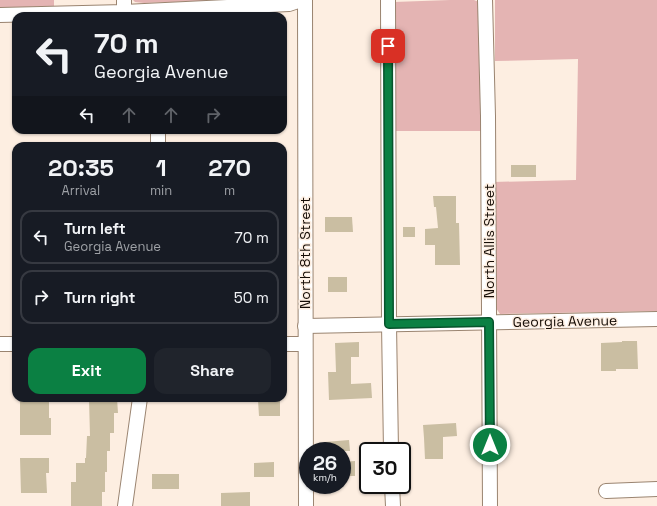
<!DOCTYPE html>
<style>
body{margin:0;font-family:"Space Grotesk",sans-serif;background:#20242c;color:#f1f3f6;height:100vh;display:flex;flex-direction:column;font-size:15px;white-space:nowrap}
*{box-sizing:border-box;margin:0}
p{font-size:13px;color:#9ea1a6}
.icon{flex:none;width:22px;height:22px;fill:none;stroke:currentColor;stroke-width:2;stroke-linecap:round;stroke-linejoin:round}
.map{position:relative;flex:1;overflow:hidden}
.sheet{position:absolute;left:12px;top:142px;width:275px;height:260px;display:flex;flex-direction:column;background:#171b24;border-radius:12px;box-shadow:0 1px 3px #0004}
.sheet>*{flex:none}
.banner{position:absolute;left:12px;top:12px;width:275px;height:122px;border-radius:12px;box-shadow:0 1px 3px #0004;background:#171b24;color:#f1f3f6;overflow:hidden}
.speed{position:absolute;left:299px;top:442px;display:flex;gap:8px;font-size:20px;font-weight:700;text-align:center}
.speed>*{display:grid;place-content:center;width:52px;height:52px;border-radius:50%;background:#171b24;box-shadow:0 1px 3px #0004;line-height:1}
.speed small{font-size:10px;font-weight:400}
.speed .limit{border:2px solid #111;border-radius:6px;background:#fff;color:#111}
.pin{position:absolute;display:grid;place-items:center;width:34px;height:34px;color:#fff;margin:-17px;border-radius:8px;box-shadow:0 2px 6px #0006}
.me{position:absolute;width:44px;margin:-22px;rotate:0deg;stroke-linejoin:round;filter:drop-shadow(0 0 3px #0008)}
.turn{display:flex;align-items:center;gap:14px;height:84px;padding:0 16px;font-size:18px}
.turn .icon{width:52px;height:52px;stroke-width:2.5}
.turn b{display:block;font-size:28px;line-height:34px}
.lanes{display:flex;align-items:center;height:38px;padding:0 16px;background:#0003;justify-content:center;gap:20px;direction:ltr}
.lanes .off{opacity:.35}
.eta{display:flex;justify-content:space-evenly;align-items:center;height:68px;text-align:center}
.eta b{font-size:24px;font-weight:800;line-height:28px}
.button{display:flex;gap:8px;margin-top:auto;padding:8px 16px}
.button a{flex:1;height:46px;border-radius:12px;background:#0b8043;color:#fff;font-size:16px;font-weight:800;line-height:46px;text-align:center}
.button a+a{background:#20242c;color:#f1f3f6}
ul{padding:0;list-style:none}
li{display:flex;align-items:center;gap:12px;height:54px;margin:0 8px 6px;padding:0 8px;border:2px solid #363941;border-radius:12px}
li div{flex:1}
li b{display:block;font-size:15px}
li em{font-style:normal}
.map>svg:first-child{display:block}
.green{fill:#e4b4b3}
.building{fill:#cabea2}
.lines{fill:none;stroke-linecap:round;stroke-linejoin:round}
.minor-casing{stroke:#9a8470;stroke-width:16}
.minor{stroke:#fff;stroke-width:14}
.route-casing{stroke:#07532c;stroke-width:10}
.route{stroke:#0b8043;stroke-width:7}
.labels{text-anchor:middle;stroke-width:3;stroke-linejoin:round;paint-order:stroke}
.street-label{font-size:14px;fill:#140c05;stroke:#fdeee1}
</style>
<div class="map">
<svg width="657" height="506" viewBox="0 0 657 506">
<rect width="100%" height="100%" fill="#fdeee1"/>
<g class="green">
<polygon points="0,0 54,0 54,6 0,8"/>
<polygon points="133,0 228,0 144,3 135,2"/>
<polygon points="450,0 474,0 479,2 481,9 481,131 392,131 394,2"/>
<polygon points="495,0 657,0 657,311 500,314 496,308 493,182 576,180 578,59 495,61"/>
</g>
<g class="building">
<rect x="511" y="165" width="25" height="12"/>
<polygon points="433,196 456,196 456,223 459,223 460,265 435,265 435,245 425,245 425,229 438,228 436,207 434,207"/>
<polygon points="325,217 352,217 353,232 325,232"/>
<rect x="403" y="227" width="12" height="10"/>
<rect x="328" y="277" width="19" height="15"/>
<polygon points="622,341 637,341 638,369 616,369 616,371 601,371 601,343 622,342"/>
<polygon points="359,342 359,357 351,357 351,384 371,383 372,398 329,400 328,372 336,372 335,343"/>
<polygon points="117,398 118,413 114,413 114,433 110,433 110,451 107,451 107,472 105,472 105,492 102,492 102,506 71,506 71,482 76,482 76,463 85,463 85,458 86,458 87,436 90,436 89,399"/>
<polygon points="49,399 49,418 51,418 51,435 20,435 20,400"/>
<polygon points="258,400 280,400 280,416 259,416"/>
<polygon points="456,423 457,436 443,437 443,459 425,459 424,438 423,425"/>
<polygon points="349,440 350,451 326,451 325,442"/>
<polygon points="20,458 49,458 49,473 46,473 47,493 21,493"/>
<polygon points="355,461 355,476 342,476 342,462"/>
<polygon points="274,462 274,477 254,477 254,463"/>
<rect x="152" y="474" width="27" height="15"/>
<polygon points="250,492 250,506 221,506 221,493"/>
</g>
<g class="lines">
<g class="minor-casing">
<g id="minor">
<polyline points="124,0 124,16"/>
<polyline points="305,0 306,506"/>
<polyline points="388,0 389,324 391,451"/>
<polyline points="485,0 488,116 490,506"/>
<polyline points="0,15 124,12 289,4 301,0"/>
<polyline points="158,130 158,146"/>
<polyline points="305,326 657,319"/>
<polyline points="0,344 16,344"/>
<polyline points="283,344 305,344"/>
<polyline points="392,485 393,506"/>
<polyline points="606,491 657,489"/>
<polyline points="125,506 140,398"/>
</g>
</g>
<use href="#minor" class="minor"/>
</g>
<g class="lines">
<g class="route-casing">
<polyline id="route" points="388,46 389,324 489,322 490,445"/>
</g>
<use href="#route" class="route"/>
</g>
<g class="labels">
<g class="street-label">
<text transform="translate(489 241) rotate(-90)" y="5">North Allis Street</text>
<text transform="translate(305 253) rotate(-90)" y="5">North 8th Street</text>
<text transform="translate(565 321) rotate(-1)" y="5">Georgia Avenue</text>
</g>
</g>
</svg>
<div class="speed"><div>26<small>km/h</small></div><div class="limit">30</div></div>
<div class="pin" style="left:388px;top:46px;background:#d93025"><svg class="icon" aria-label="arrive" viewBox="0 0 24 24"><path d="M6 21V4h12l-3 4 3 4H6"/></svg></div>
<svg class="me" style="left:490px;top:445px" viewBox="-20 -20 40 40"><circle r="17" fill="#0b8043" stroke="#fff" stroke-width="3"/><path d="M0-11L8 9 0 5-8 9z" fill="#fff"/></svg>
<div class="banner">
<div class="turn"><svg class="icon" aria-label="left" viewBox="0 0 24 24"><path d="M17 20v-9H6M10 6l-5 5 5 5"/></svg><div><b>70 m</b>Georgia Avenue</div></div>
<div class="lanes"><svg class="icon" aria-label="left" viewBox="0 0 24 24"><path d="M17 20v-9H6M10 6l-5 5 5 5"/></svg><svg class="icon off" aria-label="ahead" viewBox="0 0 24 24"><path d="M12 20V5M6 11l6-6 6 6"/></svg><svg class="icon off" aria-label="ahead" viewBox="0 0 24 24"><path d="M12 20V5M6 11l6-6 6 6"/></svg><svg class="icon off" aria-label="right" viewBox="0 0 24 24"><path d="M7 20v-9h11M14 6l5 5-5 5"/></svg></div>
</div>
<section class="sheet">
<div class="eta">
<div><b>20:35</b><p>Arrival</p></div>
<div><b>1</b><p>min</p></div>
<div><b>270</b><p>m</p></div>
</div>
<ul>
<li><svg class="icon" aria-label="left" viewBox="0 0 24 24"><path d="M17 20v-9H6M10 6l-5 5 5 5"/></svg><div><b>Turn left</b><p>Georgia Avenue</p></div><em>70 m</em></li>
<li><svg class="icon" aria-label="right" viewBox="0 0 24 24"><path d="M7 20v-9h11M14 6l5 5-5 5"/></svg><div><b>Turn right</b></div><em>50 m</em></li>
</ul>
<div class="button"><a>Exit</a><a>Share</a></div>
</section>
</div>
